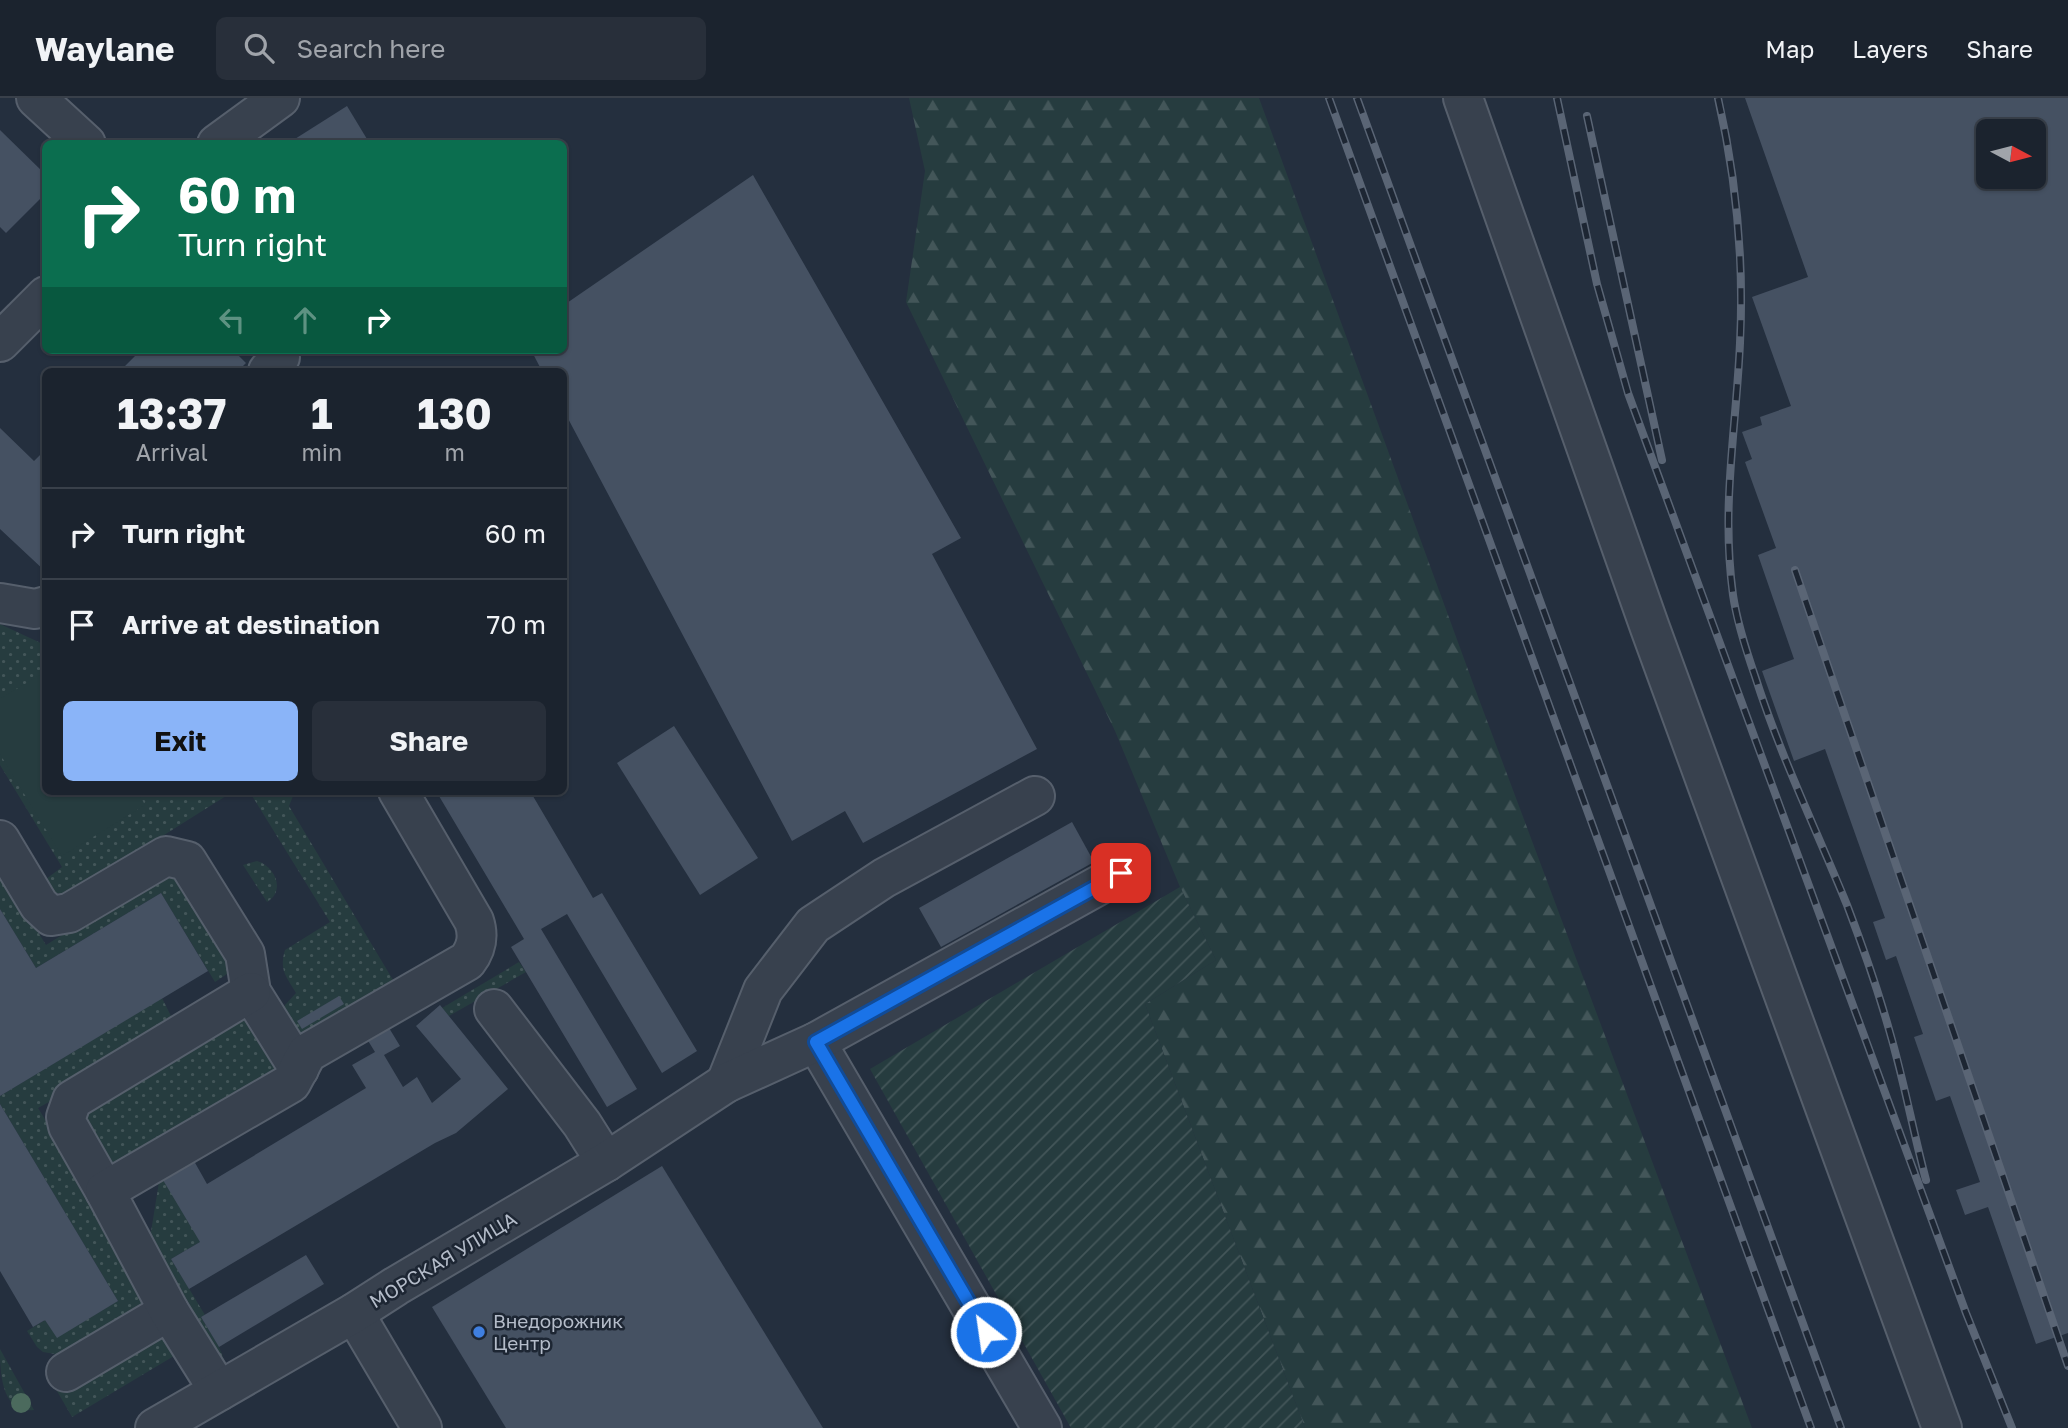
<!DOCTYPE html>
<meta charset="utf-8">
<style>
body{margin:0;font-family:"Golos Text",sans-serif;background:#282f3a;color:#f1f3f6;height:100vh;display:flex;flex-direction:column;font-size:26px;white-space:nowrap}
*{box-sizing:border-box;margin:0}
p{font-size:23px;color:#a0a4aa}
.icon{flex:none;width:38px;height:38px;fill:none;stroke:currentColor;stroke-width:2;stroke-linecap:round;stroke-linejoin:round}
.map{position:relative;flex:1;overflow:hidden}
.side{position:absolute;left:42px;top:270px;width:525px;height:427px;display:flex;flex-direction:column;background:#1b232e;border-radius:10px;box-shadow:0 2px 5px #0004,0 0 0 2px #39404a}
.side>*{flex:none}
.hud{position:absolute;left:42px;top:42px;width:525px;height:214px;border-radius:10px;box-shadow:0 2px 5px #0004,0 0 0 2px #39404a;background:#0b6e4f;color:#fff;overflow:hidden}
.needle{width:46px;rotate:97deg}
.controls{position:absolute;left:1976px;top:21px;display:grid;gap:14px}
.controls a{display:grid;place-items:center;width:70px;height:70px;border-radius:10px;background:#1b232e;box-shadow:0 2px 5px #0004,0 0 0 2px #39404a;font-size:35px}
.pin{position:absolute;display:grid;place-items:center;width:60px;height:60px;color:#fff;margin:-30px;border-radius:14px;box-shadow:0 4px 10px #0006}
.me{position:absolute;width:77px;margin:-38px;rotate:330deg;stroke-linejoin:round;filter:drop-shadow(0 0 5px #0008)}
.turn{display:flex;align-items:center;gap:24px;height:147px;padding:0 21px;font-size:32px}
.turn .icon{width:91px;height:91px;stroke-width:2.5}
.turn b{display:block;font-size:49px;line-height:60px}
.lanes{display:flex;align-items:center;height:66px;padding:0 21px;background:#0003;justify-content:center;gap:35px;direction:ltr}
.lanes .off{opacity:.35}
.eta{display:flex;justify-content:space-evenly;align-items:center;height:119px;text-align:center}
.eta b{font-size:42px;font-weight:700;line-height:49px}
.cta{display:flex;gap:14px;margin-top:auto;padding:14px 21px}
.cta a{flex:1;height:80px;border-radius:10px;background:#8ab4f8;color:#111;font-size:28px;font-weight:700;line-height:80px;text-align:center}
.cta a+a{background:#282f3a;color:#f1f3f6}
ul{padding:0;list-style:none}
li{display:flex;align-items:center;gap:21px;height:91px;padding:0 21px;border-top:2px solid #39404a}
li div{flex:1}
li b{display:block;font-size:26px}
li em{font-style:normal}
header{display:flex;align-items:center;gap:42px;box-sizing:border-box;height:98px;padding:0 35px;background:#1b232e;border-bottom:2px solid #39404a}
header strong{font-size:33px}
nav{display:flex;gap:38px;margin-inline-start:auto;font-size:24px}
.search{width:490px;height:63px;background:#282f3a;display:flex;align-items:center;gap:18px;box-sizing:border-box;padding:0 24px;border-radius:10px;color:#a0a4aa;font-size:26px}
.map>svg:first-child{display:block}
.grass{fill:url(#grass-dots)}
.forest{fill:url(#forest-firs)}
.garden{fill:url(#garden-furrows)}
.pitch{fill:#263c3f}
.building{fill:#455162;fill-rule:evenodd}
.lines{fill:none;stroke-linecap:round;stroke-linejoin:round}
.minor-casing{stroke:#565f6c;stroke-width:42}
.minor{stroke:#38414e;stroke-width:38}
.rail-casing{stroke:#5a6575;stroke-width:8}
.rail{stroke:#1d2633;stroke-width:5;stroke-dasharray:16;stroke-linecap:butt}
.tree{fill:#4b6a5d}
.route-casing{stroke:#114b97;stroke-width:18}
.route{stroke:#1a73e8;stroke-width:12}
.shop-dot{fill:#3f7fe0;stroke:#1d2633;stroke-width:2.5}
.labels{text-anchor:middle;stroke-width:5;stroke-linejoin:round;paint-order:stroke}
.street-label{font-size:19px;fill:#b4bcc9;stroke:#1d2633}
.poi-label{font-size:19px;fill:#b4bcc9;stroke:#1d2633;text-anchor:start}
</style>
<header>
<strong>Waylane</strong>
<div class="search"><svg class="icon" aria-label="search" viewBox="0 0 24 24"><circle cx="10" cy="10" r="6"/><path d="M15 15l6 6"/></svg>Search here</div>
<nav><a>Map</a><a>Layers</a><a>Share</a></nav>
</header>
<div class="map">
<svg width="2068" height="1330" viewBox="0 0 2068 1330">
<defs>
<pattern id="grass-dots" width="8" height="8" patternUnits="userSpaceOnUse" patternTransform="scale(1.75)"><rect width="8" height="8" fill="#263c3f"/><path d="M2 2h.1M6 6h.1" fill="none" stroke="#435659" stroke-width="1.8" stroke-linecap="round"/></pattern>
<pattern id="forest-firs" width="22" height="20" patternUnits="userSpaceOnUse" patternTransform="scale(1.75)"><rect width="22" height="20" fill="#263c3f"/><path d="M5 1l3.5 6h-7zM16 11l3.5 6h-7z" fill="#435659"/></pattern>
<pattern id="garden-furrows" width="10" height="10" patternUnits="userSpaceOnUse" patternTransform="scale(1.75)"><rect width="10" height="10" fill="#263c3f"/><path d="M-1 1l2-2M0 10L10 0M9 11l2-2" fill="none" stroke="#435659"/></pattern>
</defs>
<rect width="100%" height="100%" fill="#242f3e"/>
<g class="grass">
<polygon points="0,526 45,547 46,693 234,693 83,788 68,795 52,795 42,784 62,769 0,667"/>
<path d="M 249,693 L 295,693 L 289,708 L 396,887 L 300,937 L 281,919 L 285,907 L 296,895 C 286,878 279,872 285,852 L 330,824 Z"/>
<path d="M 257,763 C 275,768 286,793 267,804 L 243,767 Z"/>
<polygon points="0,772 46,847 152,781 168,778 180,779 233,862 230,874 215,884 161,795 36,870 0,811"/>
<polygon points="519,864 526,874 449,918 442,910"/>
<path d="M 162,900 L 173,922 L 69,993 L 38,1010 L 139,1174 C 145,1189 144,1202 138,1218 L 67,1258 L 43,1254 L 37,1249 L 27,1233 L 45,1222 L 57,1239 L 118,1203 L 0,1006 L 0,998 Z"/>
<path d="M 243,920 L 253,925 L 278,972 L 113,1067 C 94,1054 81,1030 89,1009 Z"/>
<polygon points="175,1064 200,1144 171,1161 205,1217 201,1219 219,1249 227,1269 220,1265 150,1140 159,1084 168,1069"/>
<polygon points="163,1228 179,1255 72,1319 57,1293"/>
<path d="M 0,1251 L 34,1312 C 1,1316 0,1274 0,1251 Z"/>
</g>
<polygon class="forest" points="909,0 1259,0 1474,588 1752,1330 1305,1330 1145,906 1216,862 1180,789 1115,633 906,204 925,73"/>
<polygon class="garden" points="1180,789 1216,862 1145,906 1305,1330 1071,1330 870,971"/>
<polygon class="pitch" points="45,574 46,693 137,693 145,707 62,758 0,656 0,601"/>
<g class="building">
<path d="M 1745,0 L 2068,0 L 2068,1235 L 2036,1246 L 1988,1109 L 1965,1117 L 1956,1092 L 1980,1084 L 1950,998 L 1936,1003 L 1914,939 L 1923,936 L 1896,858 L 1886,862 L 1873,824 L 1885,820 L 1825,651 L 1794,663 L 1762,573 L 1794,561 L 1758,457 L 1776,450 L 1745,364 L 1752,361 L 1742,334 L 1762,327 L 1760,319 L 1791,308 L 1752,199 L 1808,179 ZM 1988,33 L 2034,33 L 2034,79 L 1988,79 Z"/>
<polygon points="347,8 370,46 287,46"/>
<polygon points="0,32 46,77 46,95 6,135 0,129"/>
<polygon points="753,77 961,440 932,456 1037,651 863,745 845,713 792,743 564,313 564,273 542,273 531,252 564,252 564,207"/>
<polygon points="129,252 233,252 246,265 238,273 120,273 135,258"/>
<polygon points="0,330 34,363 46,351 46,474 0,431"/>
<polygon points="674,628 758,760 700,797 617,665"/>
<polygon points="436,693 530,693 593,800 602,795 697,953 662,975 567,816 541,831 637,991 607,1009 511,849 524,841"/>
<polygon points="1072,724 1094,764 941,849 919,810"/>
<polygon points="161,795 208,873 0,998 0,811 36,870"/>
<polygon points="339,898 344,906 302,931 297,923"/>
<polygon points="440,907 508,991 456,1035 435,1045 189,1191 171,1161 200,1144 163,1082 194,1063 207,1086 366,990 352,967 375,954 362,933 383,920 400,948 384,957 403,989 417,979 432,1005 461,981 416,928"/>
<polygon points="0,1006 118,1203 57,1240 45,1222 33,1229 0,1173"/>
<polygon points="662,1068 823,1330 506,1330 432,1209"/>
<polygon points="306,1157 324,1186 219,1249 201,1219"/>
</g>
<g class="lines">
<g class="minor-casing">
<g id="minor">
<polyline points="36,0 86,46"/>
<polyline points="1463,0 1650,530 1942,1330"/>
<polyline points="217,46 280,0"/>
<polyline points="0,244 46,198"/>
<polyline points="268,273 280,259 275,252"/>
<polyline points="0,505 35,511 46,508"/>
<polyline points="0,742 39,807 51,818 69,815 166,758 187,763 245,856 251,894 299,971"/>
<polyline points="494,911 582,1026 606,1064"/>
<polyline points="816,944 1042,1330"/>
<polyline points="726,985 763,892 813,827 884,780 1035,698"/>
<polyline points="105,1093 68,1028 66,1019 72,1002 251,894"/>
<polyline points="354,1215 422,1330"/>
<polyline points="66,1274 169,1213"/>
<path d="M 219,1293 L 169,1213 L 105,1093 L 291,985 L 307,955 L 467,863 C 477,850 479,838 474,823 L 398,693"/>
<polyline points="155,1330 354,1215 396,1188 606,1064 726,985 816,944 1121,775"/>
</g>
</g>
<use href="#minor" class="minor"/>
<g class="rail-casing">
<g id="rail">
<polyline points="1329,0 1811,1330"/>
<polyline points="1357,0 1841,1330"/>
<polyline points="1557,0 1597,186 1628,295 1966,1215 2012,1330"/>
<path d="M 1718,0 C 1736,79 1744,164 1740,245 C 1736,333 1721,408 1733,497 C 1737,524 1746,552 1755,578 C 1780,657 1816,731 1847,807 C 1863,849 1878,892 1890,935 C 1904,983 1913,1033 1926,1082"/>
<polyline points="1587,18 1662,362"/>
<polyline points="1795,472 2068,1268"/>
</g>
</g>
<use href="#rail" class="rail"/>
</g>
<circle class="tree" cx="21" cy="1305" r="10"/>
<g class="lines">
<g class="route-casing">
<polyline id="route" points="986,1234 816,944 1121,775"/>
</g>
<use href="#route" class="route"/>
</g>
<circle class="shop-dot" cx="479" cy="1234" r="7"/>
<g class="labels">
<g class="street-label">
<text transform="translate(443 1162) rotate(-31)" y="7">МОРСКАЯ УЛИЦА</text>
</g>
<g class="poi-label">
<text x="493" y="1230">Внедорожник<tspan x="493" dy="22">Центр</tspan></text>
</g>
</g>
</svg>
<div class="controls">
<a><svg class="needle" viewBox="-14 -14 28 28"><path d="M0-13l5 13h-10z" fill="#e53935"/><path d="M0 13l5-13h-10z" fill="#a0a4aa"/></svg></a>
</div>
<div class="pin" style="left:1121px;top:775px;background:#d93025"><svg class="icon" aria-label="arrive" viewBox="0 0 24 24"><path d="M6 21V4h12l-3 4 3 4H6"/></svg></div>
<svg class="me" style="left:986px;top:1234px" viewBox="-20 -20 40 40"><circle r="17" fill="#1a73e8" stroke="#fff" stroke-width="3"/><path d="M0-11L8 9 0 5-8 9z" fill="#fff"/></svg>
<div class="hud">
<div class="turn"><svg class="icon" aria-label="right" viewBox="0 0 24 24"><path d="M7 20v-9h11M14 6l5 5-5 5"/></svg><div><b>60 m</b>Turn right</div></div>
<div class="lanes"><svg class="icon off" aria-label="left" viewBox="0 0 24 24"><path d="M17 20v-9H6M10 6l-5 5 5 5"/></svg><svg class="icon off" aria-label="ahead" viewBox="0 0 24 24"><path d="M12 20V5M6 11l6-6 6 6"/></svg><svg class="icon" aria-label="right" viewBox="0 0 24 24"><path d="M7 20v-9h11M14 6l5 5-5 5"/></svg></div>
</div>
<section class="side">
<div class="eta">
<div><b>13:37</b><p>Arrival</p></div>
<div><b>1</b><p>min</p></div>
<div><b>130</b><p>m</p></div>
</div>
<ul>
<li><svg class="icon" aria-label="right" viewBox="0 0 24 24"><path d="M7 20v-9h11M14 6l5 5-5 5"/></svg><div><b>Turn right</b></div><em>60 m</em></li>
<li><svg class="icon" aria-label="arrive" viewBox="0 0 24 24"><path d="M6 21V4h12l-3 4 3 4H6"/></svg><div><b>Arrive at destination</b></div><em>70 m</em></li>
</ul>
<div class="cta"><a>Exit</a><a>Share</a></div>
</section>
</div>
